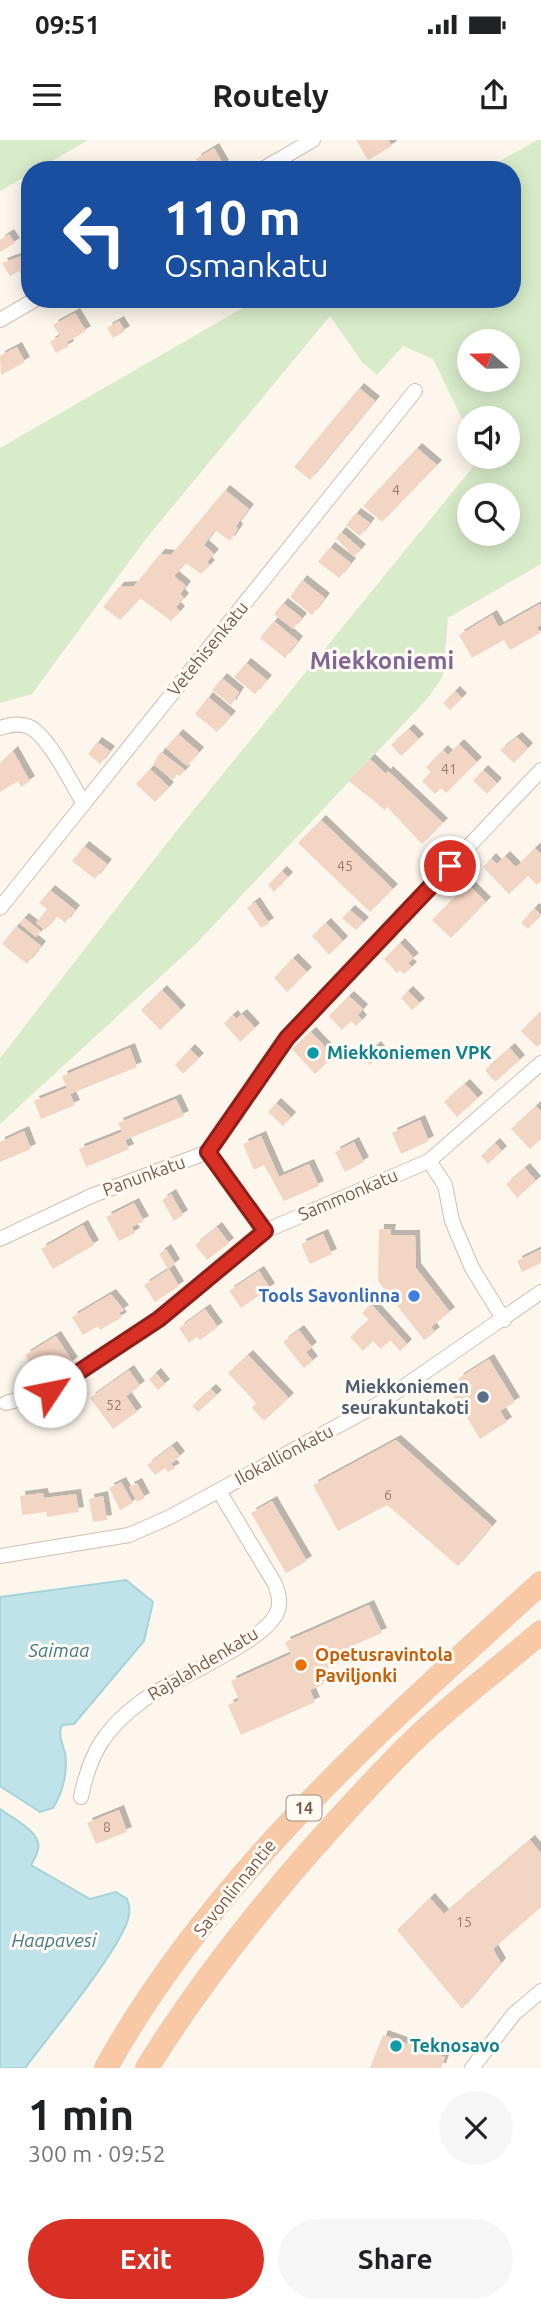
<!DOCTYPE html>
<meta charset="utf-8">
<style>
body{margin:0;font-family:Ubuntu,sans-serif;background:#f6f6f6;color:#202124;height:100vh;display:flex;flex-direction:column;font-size:26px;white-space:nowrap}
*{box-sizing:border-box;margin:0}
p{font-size:23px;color:#757577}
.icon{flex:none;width:38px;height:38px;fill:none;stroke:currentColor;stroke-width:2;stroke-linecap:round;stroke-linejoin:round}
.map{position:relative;height:1928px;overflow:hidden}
.panel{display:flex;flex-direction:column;background:#fff;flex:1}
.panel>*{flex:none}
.guide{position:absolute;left:21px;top:21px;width:500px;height:147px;border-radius:28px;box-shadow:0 4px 18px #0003;background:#1a4fa0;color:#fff;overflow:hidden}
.needle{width:46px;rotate:290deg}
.fabs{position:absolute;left:457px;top:189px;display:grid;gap:14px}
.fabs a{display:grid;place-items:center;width:63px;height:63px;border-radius:50%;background:#fff;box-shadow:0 4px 18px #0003;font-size:35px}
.pin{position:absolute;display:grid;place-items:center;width:60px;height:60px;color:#fff;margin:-30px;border:4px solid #fff;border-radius:50%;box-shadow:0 2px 7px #0007}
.me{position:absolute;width:77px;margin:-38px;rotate:56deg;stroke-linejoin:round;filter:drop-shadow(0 0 5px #0008)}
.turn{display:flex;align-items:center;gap:24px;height:147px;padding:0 28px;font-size:32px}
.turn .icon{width:91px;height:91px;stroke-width:2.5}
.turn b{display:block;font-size:49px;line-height:60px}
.round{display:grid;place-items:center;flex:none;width:74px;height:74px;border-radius:37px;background:#f6f6f6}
.head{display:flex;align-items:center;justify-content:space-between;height:119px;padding:0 28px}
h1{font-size:42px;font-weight:600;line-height:52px}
.primary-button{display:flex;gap:14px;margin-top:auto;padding:14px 28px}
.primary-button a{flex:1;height:80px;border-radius:42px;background:#d93025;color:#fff;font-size:28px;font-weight:600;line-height:80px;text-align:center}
.primary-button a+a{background:#f6f6f6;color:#202124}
.status{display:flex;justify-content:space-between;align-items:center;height:49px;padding:0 35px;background:#fff;direction:ltr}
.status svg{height:19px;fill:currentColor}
header{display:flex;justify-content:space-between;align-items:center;height:91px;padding:0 28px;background:#fff;font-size:32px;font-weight:600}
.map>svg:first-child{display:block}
.green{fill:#d8ecc9;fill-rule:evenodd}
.water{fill:#bfe3e8;stroke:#a5d3da;stroke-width:2}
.building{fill:#f3d5c3;filter:url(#shadow)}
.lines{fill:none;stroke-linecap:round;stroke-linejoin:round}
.minor-casing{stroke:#d1beb0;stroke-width:16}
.trunk-casing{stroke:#dad1cd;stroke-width:24}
.minor{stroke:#fff;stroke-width:14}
.trunk{stroke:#f9c8a4;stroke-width:23}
.route-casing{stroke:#8d1f18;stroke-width:18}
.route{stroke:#d93025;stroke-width:12}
.culture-dot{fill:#0f9aa8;stroke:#fffaf3;stroke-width:2.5}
.shop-dot{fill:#3f7fe0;stroke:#fffaf3;stroke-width:2.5}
.service-dot{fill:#5c6f8a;stroke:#fffaf3;stroke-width:2.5}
.food-dot{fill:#e8710a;stroke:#fffaf3;stroke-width:2.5}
.labels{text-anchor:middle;stroke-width:6;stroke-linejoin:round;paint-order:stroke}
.number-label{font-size:14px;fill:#987a6a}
.shield{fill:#fffaf3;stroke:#a28b7f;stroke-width:2}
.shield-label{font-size:16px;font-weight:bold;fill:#7a5c4d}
.street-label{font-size:18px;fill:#7a5c4d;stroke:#fffaf3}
.culture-label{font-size:18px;font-weight:bold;fill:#0d838f;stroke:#fffaf3;text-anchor:start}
.shop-label{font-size:18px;font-weight:bold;fill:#366cbe;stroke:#fffaf3;text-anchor:end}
.service-label{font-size:18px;font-weight:bold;fill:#4e5e75;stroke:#fffaf3;text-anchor:end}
.food-label{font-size:18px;font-weight:bold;fill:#c56008;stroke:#fffaf3;text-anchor:start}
.water-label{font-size:19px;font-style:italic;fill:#437c86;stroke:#fffaf3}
.district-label{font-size:24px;font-weight:bold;fill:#846695;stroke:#fffaf3}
</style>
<div class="status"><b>09:51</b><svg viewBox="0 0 49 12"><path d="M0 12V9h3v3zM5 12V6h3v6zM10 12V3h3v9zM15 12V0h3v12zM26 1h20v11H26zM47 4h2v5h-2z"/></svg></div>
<header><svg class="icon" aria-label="menu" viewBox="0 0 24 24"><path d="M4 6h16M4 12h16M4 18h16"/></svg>Routely<svg class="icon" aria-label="share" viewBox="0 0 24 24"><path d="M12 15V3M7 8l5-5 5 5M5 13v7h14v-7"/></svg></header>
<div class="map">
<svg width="541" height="1928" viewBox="0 0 541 1928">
<defs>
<filter id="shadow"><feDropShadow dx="5" dy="-5" stdDeviation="0" flood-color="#0004"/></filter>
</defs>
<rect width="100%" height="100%" fill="#fdf6ec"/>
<g class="green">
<polygon points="0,0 88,0 37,30 30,30 30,34 0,51"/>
<path d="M 537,0 L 541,0 L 541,424 L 448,478 L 443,536 L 428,558 L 195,805 L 0,984 L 0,918 L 174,694 L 481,317 L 508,317 L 508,278 L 469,278 L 469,293 L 433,219 L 403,206 L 377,235 L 362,222 L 330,176 L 145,400 L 32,554 L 0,563 L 0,308 L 258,159 L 513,159 L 513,30 L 484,30 ZM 469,201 L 508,201 L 508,240 L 469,240 ZM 469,355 L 508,355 L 508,394 L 469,394 Z"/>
</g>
<g class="water">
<path d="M 126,1440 L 153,1462 L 144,1501 L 74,1584 L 62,1585 C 58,1596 62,1601 65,1613 C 68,1631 63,1652 53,1668 L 40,1672 L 0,1646 L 0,1457 Z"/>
<path d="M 0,1669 C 12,1678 42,1692 38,1709 C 37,1715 33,1721 31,1725 L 90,1759 L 116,1752 L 127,1759 C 129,1764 130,1769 129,1775 C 124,1806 47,1898 25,1928 L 0,1928 Z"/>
</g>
<g class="building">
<polygon points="356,0 388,0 392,6 368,20"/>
<polygon points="214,8 224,25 217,30 202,30 196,19"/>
<polygon points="9,94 15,103 0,112 0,100"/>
<polygon points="30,113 30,138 24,141 19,131 10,136 2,123"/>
<polygon points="75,173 86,191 67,202 69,206 56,213 50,202 60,196 53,185"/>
<polygon points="119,181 125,191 113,198 107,188"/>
<polygon points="17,207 25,222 1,235 0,216"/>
<polygon points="359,248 375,261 310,340 294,327"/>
<polygon points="417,308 437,325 382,382 363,366"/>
<polygon points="225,350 249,369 236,386 238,389 230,401 215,390 204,405 214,414 207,422 210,425 201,434 186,423 174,436 186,446 180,454 184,458 176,467 180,471 171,481 140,458 120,480 103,467 119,447 134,446 160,414 171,415"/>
<polygon points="356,373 370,383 360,396 346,385"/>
<polygon points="341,392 361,409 354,417 336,398"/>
<polygon points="330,407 351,423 339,438 318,422"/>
<polygon points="302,440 325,458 312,475 290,457"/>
<polygon points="283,463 302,478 293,489 274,474"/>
<polygon points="540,464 541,485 537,487 540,493 510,510 504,500 472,518 459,495 492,475 499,487"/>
<polygon points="274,481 298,501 285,518 260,498"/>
<polygon points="246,523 267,540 255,554 234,537"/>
<polygon points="222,538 239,552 231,565 212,550"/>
<polygon points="455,551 462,558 450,570 443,563"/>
<polygon points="208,557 231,576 217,592 195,574"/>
<polygon points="409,589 419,599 401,616 391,605"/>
<polygon points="178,594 199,612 187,626 166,608"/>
<polygon points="517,597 528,608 514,623 500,610"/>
<polygon points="97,602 110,611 100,624 88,614"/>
<polygon points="459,604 477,622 446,653 441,648 435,654 422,641 431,632 426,627 443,610 448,615"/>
<polygon points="13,611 30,641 21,647 18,641 0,652 0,623"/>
<polygon points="161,612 185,630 180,636 177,634 173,640 153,624"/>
<polygon points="370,619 386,634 388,631 443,683 422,704 387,667 385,670 349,641"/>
<polygon points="150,629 169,647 155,662 136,644"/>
<polygon points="483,630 497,643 487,654 473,641"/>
<polygon points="321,680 393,749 370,772 298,703"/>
<polygon points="84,706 107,724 95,739 72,721"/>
<polygon points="535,708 541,714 541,741 537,745 528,736 509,754 483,727 491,718 497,724 505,716 516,727"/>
<polygon points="282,731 288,737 274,752 268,745"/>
<polygon points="468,744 486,762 451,798 432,780"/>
<polygon points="50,750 75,770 65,783 57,776 45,790 36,783 47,769 39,763"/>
<polygon points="255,762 269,783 261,788 247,768"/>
<polygon points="534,768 541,775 528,789 521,783"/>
<polygon points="350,770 364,782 356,790 342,778"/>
<polygon points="24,778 41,791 36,797 19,783"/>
<polygon points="326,783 343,801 329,815 312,796"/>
<polygon points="16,786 41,806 27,824 2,804"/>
<polygon points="400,803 414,818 408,823 412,827 404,834 400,830 397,833 384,819"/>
<polygon points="293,818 307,832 287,852 274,838"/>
<polygon points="162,850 181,870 160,890 141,870"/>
<polygon points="408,851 420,863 412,870 401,858"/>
<polygon points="349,856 363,869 358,875 362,880 356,886 351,881 342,890 329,876"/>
<polygon points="541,871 541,903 537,907 521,891"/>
<polygon points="242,874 255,888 240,902 224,883 233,875 236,879"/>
<polygon points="311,892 334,916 315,934 292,909"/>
<polygon points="376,906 382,913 370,925 363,918"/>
<polygon points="130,908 137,927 70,954 75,965 41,979 34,961 67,948 62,936"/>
<polygon points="510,908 520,920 495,942 485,930"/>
<polygon points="190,909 199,918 183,934 175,925"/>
<polygon points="465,944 478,958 457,977 444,962"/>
<polygon points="176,959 184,976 125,1000 129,1009 86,1027 79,1009 122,992 118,983"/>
<polygon points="276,963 291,977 283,986 268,972"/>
<polygon points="536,966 541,971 541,999 530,1009 511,989"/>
<polygon points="420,980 429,1001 401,1014 392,993"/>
<polygon points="24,991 31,1009 0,1022 0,1002"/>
<polygon points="261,996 279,1037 309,1024 319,1046 284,1061 264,1025 254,1030 243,1004"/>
<polygon points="354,1002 364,1022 345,1032 335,1012"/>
<polygon points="495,1003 502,1011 488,1024 481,1016"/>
<polygon points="525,1028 536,1041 517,1058 506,1044"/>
<polygon points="171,1054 183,1075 174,1081 162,1060"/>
<polygon points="134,1063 144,1081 132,1087 135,1093 119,1101 106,1077"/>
<polygon points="83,1085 94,1105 53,1129 41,1109"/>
<polygon points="217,1087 229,1103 207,1120 195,1105"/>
<polygon points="379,1089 391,1089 390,1095 415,1095 416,1128 450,1172 431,1187 435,1192 424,1200 378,1141"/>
<polygon points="323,1094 332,1114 310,1124 301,1104"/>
<polygon points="166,1109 175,1124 168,1129 159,1114"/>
<polygon points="541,1109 541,1123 522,1132 517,1121"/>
<polygon points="169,1129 179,1146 155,1162 144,1145"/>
<polygon points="259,1131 270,1148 241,1168 229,1151"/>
<polygon points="111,1154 124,1170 119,1173 122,1177 100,1190 98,1186 83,1195 72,1177"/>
<polygon points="371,1164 407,1204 400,1211 390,1200 381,1209 373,1201 363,1211 350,1197 369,1180 362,1173"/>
<polygon points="205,1169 218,1187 200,1200 197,1197 189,1203 179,1188"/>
<polygon points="299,1190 312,1207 306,1212 313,1221 304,1228 283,1202"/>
<polygon points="56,1196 73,1222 51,1236 42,1222 33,1227 25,1215"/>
<polygon points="248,1215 289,1258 264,1281 252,1268 256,1263 228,1233"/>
<polygon points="489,1219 515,1262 500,1271 507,1282 480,1299 452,1253 459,1238"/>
<polygon points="129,1230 140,1246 126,1256 137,1272 113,1289 90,1258"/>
<polygon points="156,1233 165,1244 158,1250 149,1239"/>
<polygon points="211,1249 217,1255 198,1272 192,1266"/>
<polygon points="396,1300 492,1386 458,1426 387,1365 338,1391 313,1345"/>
<polygon points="172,1306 180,1316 171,1324 175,1328 168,1332 165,1328 155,1335 147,1325"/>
<polygon points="121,1342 133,1363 120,1370 109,1348"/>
<polygon points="137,1343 145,1358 137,1362 129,1347"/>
<polygon points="43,1353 44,1358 76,1354 79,1372 47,1377 46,1372 22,1375 20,1356"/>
<polygon points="103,1356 107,1380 93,1382 89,1359"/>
<polygon points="272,1361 307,1421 286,1433 251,1373"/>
<polygon points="369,1465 382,1493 347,1508 351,1518 319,1532 324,1544 310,1550 315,1562 241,1595 228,1565 239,1560 231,1541 291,1514 285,1502"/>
<polygon points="119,1670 127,1692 96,1704 87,1683"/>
<polygon points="530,1700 541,1713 541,1767 493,1809 501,1823 462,1869 397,1790 430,1758 444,1774"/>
<polygon points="383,1895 445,1917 441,1928 370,1928"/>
</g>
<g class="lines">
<g class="minor-casing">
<g id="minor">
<polyline points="261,30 313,0"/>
<polyline points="0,180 36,159"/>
<path d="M 0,588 C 9,585 17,583 27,586 C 47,592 72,645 84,664"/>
<polyline points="0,768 415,251"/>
<polyline points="208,1012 265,1091"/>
<polyline points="429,1021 445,1045 452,1081 472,1128 504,1180"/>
<polyline points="0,1099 91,1056 208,1012 287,898 541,630"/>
<polyline points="6,1263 50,1251 159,1179 265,1091 429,1021 541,923"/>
<polyline points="0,1416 129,1395 170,1377 380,1263 541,1152"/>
<path d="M 81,1657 C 90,1613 105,1588 142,1561 C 170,1540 269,1501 278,1470 C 281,1461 278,1452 275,1444 L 219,1351"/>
<polyline points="472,1928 514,1874 541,1851"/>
</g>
</g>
<g class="trunk-casing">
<g id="trunk">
<path d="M 106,1928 C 210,1739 383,1587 541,1443"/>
<path d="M 147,1928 C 215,1818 306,1711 396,1618 C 440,1572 493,1534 541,1492"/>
</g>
</g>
<use href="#minor" class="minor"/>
<use href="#trunk" class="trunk"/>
</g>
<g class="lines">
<g class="route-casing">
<polyline id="route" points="50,1251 159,1179 265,1091 208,1012 287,898 450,726"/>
</g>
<use href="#route" class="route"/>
</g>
<g class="culture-dot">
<circle cx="313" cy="913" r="7"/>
<circle cx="396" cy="1906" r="7"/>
</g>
<circle class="shop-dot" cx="414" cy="1156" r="7"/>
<circle class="service-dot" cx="483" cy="1257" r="7"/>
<circle class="food-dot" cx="301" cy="1525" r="7"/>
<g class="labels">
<g class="number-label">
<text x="396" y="355">4</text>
<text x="449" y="634">41</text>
<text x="345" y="731">45</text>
<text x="114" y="1270">52</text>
<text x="388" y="1360">6</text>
<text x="107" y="1692">8</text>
<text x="464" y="1787">15</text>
</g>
<rect class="shield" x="286.5" y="1655.5" width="35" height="25" rx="5"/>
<g class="shield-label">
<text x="304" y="1674">14</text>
</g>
<g class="street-label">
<text transform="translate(208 509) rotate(-51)" y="6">Vetehisenkatu</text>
<text transform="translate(144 1036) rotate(-20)" y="6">Panunkatu</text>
<text transform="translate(348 1055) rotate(-23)" y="6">Sammonkatu</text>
<text transform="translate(284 1315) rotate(-28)" y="6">Ilokallionkatu</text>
<text transform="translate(203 1524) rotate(-31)" y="6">Rajalahdenkatu</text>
<text transform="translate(235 1748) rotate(-51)" y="6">Savonlinnantie</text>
</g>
<g class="culture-label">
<text x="327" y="919">Miekkoniemen VPK</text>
<text x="410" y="1912">Teknosavo</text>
</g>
<g class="shop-label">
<text x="400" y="1162">Tools Savonlinna</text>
</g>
<g class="service-label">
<text x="469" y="1253">Miekkoniemen<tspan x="469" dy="21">seurakuntakoti</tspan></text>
</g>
<g class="food-label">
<text x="315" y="1521">Opetusravintola<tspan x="315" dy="21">Paviljonki</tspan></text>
</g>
<g class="water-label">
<text x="59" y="1517">Saimaa</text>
<text x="54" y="1807">Haapavesi</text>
</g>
<g class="district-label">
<text x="382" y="529">Miekkoniemi</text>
</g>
</g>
</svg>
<div class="fabs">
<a><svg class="needle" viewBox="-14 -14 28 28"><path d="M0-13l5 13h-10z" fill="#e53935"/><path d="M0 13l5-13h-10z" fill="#757577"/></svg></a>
<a><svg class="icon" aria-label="sound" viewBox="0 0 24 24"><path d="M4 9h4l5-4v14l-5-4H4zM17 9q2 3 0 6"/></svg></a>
<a><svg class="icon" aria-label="search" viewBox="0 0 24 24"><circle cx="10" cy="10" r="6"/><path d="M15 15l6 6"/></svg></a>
</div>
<div class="pin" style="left:450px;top:726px;background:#d93025"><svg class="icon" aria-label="arrive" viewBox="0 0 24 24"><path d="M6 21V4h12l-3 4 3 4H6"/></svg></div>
<svg class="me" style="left:50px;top:1251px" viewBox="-20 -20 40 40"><circle r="19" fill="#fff"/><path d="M0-13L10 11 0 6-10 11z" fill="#d93025"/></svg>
<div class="guide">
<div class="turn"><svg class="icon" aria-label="left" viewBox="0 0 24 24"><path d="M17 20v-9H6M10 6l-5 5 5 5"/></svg><div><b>110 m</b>Osmankatu</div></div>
</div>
</div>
<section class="panel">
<div class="head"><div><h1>1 min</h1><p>300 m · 09:52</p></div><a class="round"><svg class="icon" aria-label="close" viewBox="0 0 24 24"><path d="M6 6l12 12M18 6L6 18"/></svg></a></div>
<div class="primary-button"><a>Exit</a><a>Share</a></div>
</section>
